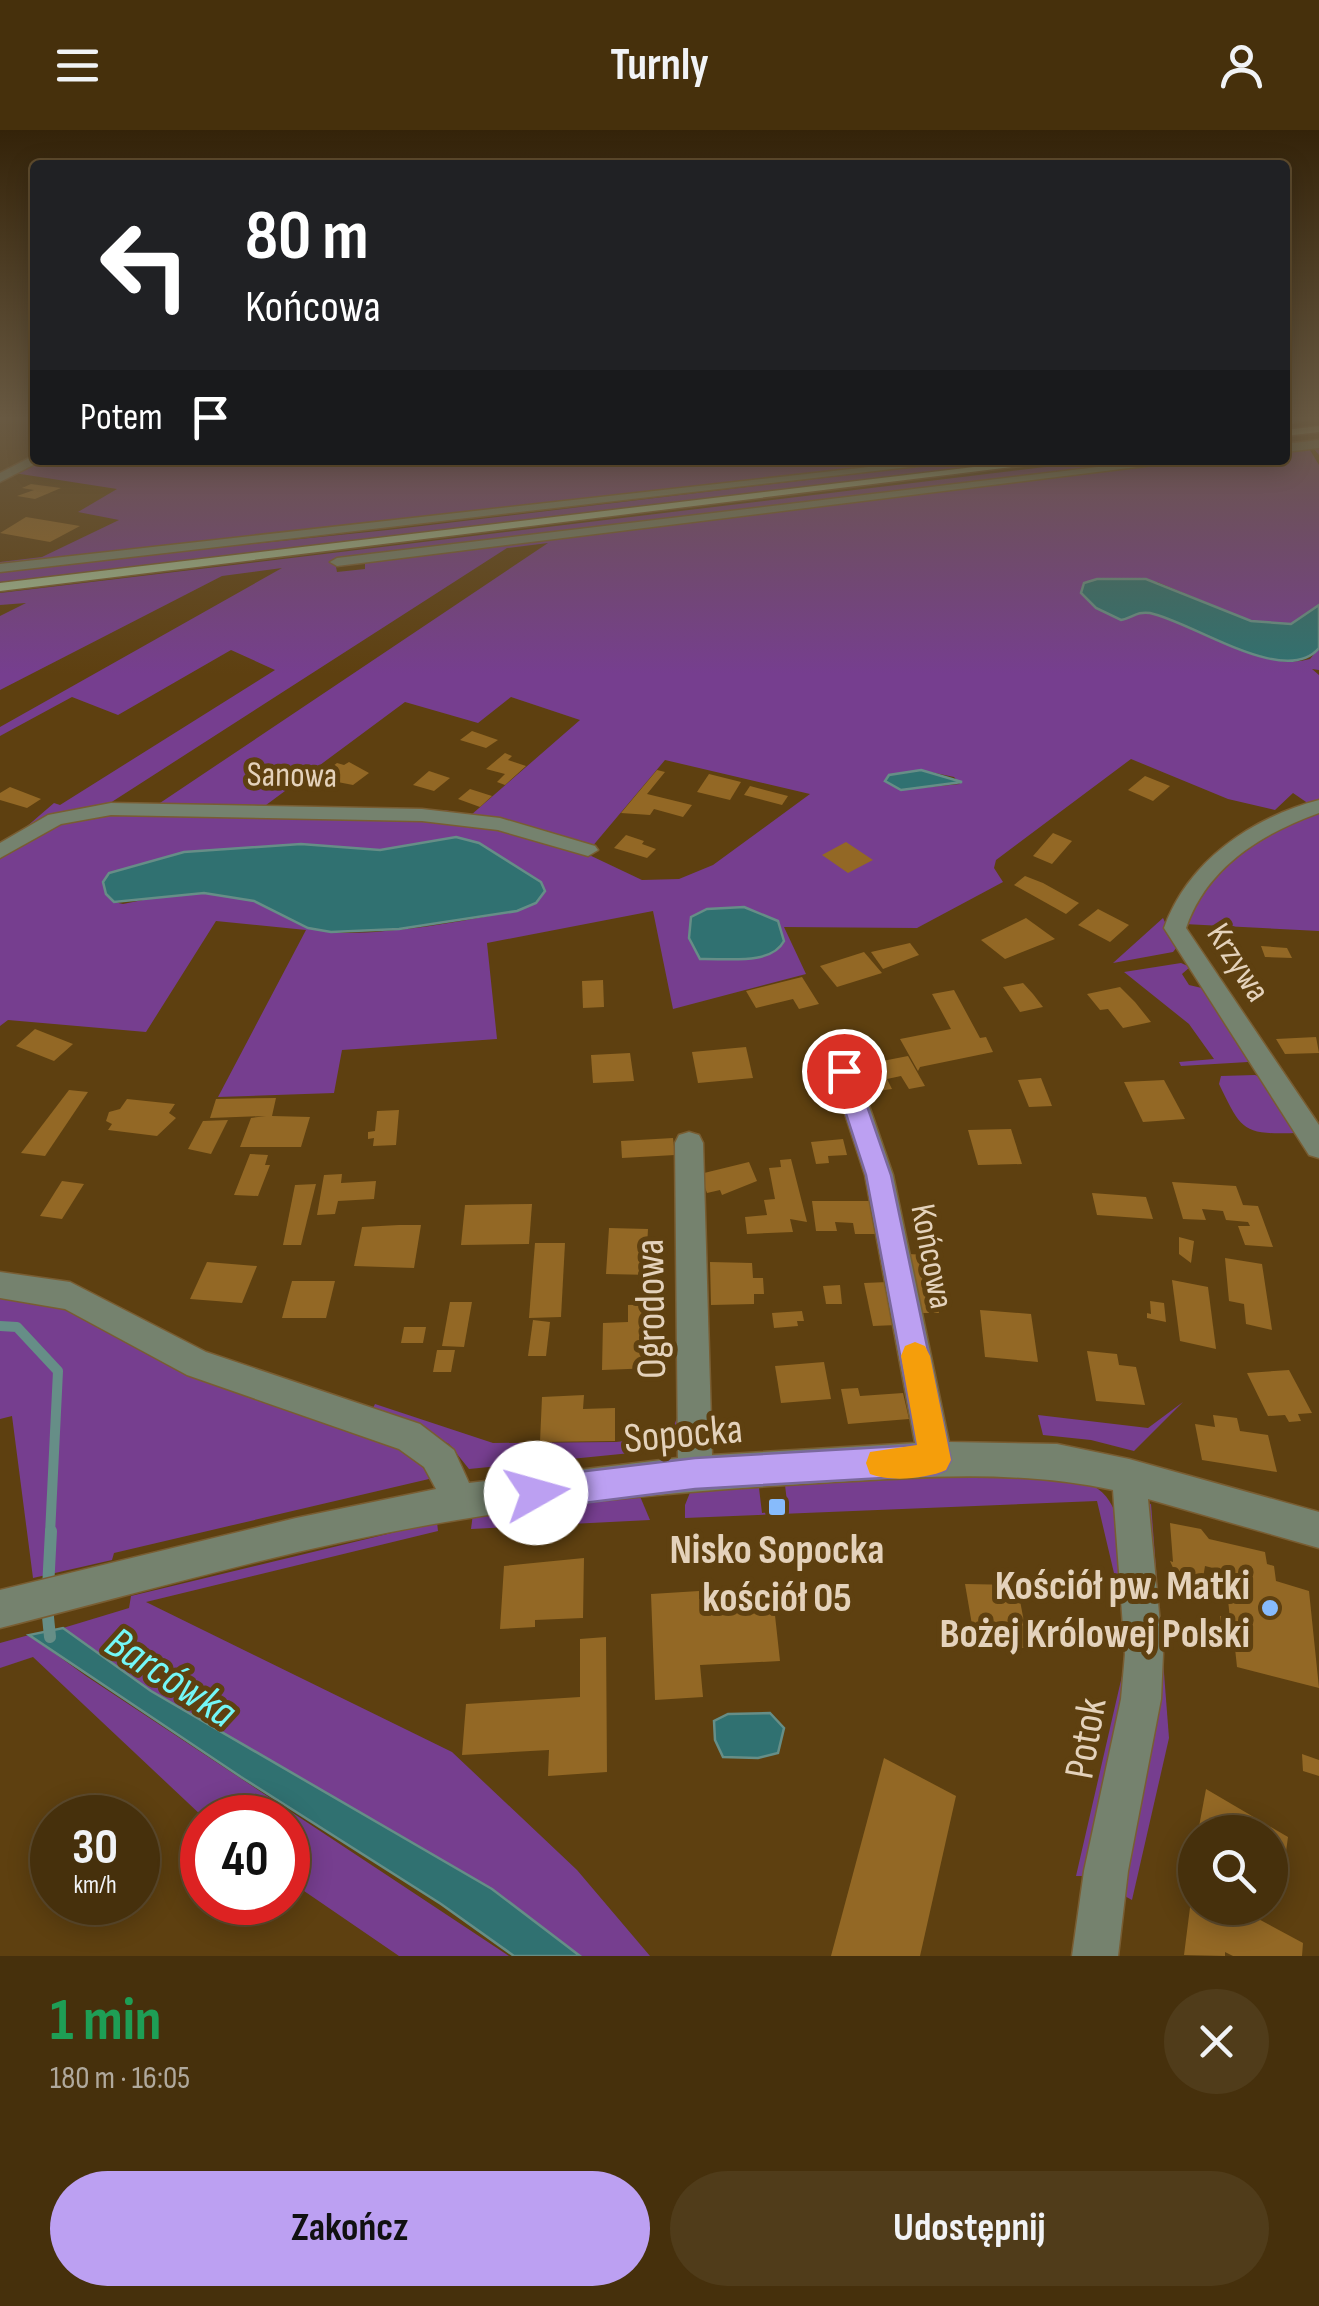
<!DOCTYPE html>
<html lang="pl">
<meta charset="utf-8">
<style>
body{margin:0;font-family:"Sofia Sans Condensed",sans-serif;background:#503c1a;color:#f1f3f6;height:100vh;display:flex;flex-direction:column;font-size:38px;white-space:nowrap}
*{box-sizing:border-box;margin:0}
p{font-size:32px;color:#b0a99d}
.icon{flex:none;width:55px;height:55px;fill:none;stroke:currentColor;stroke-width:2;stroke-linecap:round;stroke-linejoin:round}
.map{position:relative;height:1826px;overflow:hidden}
.drawer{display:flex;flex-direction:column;background:#46300c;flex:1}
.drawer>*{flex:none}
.top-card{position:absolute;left:30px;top:30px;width:1260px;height:305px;border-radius:10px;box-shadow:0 5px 25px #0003,0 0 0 2px #5e4b2d;background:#202124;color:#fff;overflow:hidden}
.tools{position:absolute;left:1178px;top:1685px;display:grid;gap:20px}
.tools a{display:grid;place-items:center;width:110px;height:110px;border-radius:50%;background:#46300c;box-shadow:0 5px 25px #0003,0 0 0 2px #5e4b2d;font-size:50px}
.speed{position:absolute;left:30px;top:1665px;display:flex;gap:20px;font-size:50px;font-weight:700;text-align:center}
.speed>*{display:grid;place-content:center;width:130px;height:130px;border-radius:50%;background:#46300c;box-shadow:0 5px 25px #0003,0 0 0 2px #5e4b2d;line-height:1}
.speed small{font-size:25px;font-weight:400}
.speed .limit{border:15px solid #d22;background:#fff;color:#111}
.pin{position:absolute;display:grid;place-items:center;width:85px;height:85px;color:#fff;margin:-42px;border:5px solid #fff;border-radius:50%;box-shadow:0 2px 10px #0007}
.me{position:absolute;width:110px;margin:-55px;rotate:83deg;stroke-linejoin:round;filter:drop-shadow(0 0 8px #0008)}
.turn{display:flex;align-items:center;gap:35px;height:210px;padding:0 50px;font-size:45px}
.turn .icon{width:130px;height:130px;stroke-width:2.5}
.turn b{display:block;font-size:70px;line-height:85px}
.then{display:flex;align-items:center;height:95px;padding:0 50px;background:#0003;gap:20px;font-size:38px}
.round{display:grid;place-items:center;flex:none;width:105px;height:105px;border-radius:52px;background:#503c1a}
.head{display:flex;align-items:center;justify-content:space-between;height:170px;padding:0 50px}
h1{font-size:60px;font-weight:700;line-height:75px;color:#1e9e55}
.button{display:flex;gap:20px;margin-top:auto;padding:20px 50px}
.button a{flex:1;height:115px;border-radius:60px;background:#bca0f2;color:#111;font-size:40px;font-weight:700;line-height:115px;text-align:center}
.button a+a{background:#503c1a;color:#f1f3f6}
header{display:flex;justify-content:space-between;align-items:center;height:130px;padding:0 50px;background:#46300c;font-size:45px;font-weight:700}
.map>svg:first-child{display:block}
.green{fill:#763e8f;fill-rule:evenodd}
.water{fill:#307171;stroke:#668e87;stroke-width:2.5}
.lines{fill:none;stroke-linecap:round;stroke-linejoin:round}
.stream-far1{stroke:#668e87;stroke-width:10}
.stream{stroke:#668e87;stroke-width:12}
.building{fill:#936825}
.minor-casing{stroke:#795d32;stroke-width:3}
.major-casing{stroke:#795d32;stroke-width:3}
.minor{fill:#75826e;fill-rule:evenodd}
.major{fill:#a1bb93;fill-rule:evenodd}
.route{fill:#bca0f2;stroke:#7a689d;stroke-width:2.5}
.slow{fill:#f59e0b}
.poi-dot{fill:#87bbfb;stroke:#5e4010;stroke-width:4}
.labels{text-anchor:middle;stroke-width:10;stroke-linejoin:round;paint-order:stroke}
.street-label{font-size:35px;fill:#e4d2bb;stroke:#5e4010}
.near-street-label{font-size:42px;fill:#e4d2bb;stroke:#5e4010}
.near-poi-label{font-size:42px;font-weight:bold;fill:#e4d2bb;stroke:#5e4010}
.near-water-label{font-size:45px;font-style:italic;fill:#73f7f7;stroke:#5e4010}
</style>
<header><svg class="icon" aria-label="menu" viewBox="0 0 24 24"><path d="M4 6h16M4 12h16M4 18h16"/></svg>Turnly<svg class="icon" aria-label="person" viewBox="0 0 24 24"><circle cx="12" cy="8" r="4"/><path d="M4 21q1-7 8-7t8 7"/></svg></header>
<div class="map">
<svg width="1319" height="1826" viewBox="0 0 1319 1826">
<rect width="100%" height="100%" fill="#5e4010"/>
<g class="green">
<path d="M 1319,316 L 1319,325 L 1314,319 L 1310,320 L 1319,335 L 1319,475 L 1291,494 L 1251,491 L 1157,452 L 1132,485 C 1177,470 1250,546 1310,529 L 1319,518 L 1319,540 L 1312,539 L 1319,545 L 1319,672 L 1309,674 L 1293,663 L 1275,680 L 1228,669 L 1131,629 L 996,730 L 994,738 L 1003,752 L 917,798 L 784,797 L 806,844 L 673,879 L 653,781 L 487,813 L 497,909 L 342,920 L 334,963 L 218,967 L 306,800 L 216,791 L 146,902 L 8,890 L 0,896 L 0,726 L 50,695 L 103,683 L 415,688 L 509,700 L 585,723 L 642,750 L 679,749 L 713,735 L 810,664 L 665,630 L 591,718 L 445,684 L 444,680 L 471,685 L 580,590 L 511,567 L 478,593 L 405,572 L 258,681 L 154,677 L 548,413 L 507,418 L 107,675 L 18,704 L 54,673 L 60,675 L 275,540 L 231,520 L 118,585 L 72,567 L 0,606 L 0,597 L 282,438 L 222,446 L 0,560 L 0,486 L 26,473 L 0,475 L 0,463 L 1104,330 L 1176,330 L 335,432 L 337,442 L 365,439 L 365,434 L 373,429 L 1199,330 L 1285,330 L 1285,320 ZM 921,640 L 954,647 L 960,654 L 901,660 L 885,651 L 889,645 ZM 456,707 L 536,773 C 501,788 369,808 331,802 C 303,798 279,778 253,771 C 208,757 167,765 123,774 L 114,772 L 106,764 L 184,722 L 301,714 L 380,720 Z"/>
<polygon points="38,330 952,330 0,436 0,432 42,427 119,390 78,382 117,359 14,343"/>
<polygon points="974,330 1036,330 0,452 0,440 388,400"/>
<polygon points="1319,679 1319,801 1184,794 1184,784 1234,726 1266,701"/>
<polygon points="1163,788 1177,817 1173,822 1113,833"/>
<polygon points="1181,833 1190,837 1182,844 1189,855 1206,859 1251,925 1248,932 1181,936 1179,932 1214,929 1189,894 1124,842"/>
<path d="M 1255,945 L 1268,950 L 1301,995 L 1294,1003 C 1242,1005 1241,999 1219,954 L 1221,946 Z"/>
<polygon points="0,1163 32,1164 410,1321 428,1333 429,1349 114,1423 112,1430 33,1448 12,1286 0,1289"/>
<polygon points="1183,1272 1134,1321 1091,1310 1043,1305 1038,1285 1148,1298"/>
<polygon points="375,1274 493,1313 616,1312 670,1306 680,1280 682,1295 671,1319 469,1339 449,1314 373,1278"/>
<path d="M 970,1345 C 1003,1346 1072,1340 1098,1359 C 1120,1375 1120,1405 1123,1429 C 1128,1462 1133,1495 1131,1528 C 1128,1602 1105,1675 1090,1746 L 1076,1746 L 1130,1511 L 1097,1371 L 685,1388 L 685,1375 L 691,1360 L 759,1358 L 762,1383 L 788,1380 L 785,1355 Z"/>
<polygon points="639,1364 650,1390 471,1399 473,1384"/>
<polygon points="1151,1374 1169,1608 1132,1770 1119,1763 1146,1375"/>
<polygon points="437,1392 438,1401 146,1472 452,1622 577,1740 650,1826 580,1826 492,1759 151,1561 63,1498 129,1478 131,1466"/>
<polygon points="29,1505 86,1546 509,1826 399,1826 288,1750 288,1688 203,1687 33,1527 0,1538 0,1513"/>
</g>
<g class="water">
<path d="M 1097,449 L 1146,449 L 1251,491 L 1291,494 L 1319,475 L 1319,518 C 1285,558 1193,492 1150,483 C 1137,481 1132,488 1121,490 L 1096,478 L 1081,463 L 1084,453 Z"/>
<polygon points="921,640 962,652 901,660 885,651 889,645"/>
<polygon points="456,707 479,713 541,752 545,761 536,773 517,781 399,799 331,802 308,798 254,771 204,763 114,772 106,764 103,752 109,743 184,722 301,714 380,720"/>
<path d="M 744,777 L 778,791 L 784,811 C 771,836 725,828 700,829 L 689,808 L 691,787 L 707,779 Z"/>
<polygon points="63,1498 151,1561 492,1759 580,1826 514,1826 441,1774 241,1647 29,1505"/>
<polygon points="770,1583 784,1598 778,1623 758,1628 723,1627 715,1610 714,1591 728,1584"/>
</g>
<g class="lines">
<polyline class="stream-far1" points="0,1196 17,1197 58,1241 50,1404"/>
<g class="stream">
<polyline points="48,1458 51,1401"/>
<polyline points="47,1477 50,1507"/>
</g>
</g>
<g class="building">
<polygon points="31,354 61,358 35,369 17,366 34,360 22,358"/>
<polygon points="26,387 80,396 50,412 0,403"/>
<polygon points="472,601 498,610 486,618 460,610"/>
<polygon points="505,623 512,626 508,630 526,636 505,655 497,652 505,644 486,639"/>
<polygon points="349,632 369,643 353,655 317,648 337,633 344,635"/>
<polygon points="657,640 665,642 647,664 692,675 683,687 654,679 650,685 621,683"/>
<polygon points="429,641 450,648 434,661 413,655"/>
<polygon points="709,644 741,652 730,670 697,662"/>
<polygon points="1145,646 1170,656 1153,671 1128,660"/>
<polygon points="750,656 788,666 782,675 744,665"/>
<polygon points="10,657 41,669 27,678 0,670 0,663"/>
<polygon points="470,659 492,666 480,677 458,669"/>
<polygon points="1053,703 1072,711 1052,734 1033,726"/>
<polygon points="626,705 644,711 642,714 656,719 647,728 614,718"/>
<polygon points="846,712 873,730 848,743 822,725"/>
<polygon points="1025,746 1043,753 1079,773 1066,784 1014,755"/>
<polygon points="1098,779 1129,795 1110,812 1078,795"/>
<polygon points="1026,788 1055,809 1005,829 981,810"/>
<polygon points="910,813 919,825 883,839 871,822"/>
<polygon points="1261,816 1287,818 1292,828 1265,827"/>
<polygon points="864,822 882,843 837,857 820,836"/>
<polygon points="802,847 819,874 799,879 793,869 756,878 746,861"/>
<polygon points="603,850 604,877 583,878 582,851"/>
<polygon points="1023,853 1033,864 1043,877 1020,882 1003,857"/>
<polygon points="1120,857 1135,872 1151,892 1123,898 1108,879 1100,880 1087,864"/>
<polygon points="954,860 980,908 986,907 993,922 920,937 918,941 900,909 951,899 932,864"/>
<polygon points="35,899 73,914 54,931 16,916"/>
<polygon points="1316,907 1319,923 1285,924 1276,909"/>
<polygon points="746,917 753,948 698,953 692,922"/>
<polygon points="630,923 634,951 593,953 591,925"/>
<polygon points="908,926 925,956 909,959 901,946 887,949 892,959 871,962 857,936"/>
<polygon points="1041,948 1052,976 1029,977 1018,950"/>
<polygon points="1164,950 1185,989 1143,992 1124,952"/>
<polygon points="69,960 88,962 45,1026 21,1023"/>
<polygon points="276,968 272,986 310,987 301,1017 240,1017 251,988 266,986 210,988 216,969"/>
<polygon points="127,969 175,974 169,983 176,988 157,1006 108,1000 112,994 106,991 109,982 120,979"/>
<polygon points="399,980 396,1015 373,1016 374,1008 368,1009 368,1002 375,1001 377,981"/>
<polygon points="228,990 211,1024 188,1019 203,991"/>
<polygon points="1011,999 1022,1034 978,1035 968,1000"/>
<polygon points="673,1008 675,1025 622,1028 621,1011"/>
<polygon points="843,1009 847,1025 828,1026 829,1033 816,1034 811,1012"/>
<polygon points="250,1024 268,1025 265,1035 270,1035 258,1066 234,1065"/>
<polygon points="791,1029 807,1092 790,1089 793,1102 747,1104 745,1087 767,1085 764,1070 775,1069 769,1038 781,1037 780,1030"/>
<polygon points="749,1032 757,1051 722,1065 720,1060 707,1063 700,1044"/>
<polygon points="342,1044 341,1053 376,1051 374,1069 338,1071 335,1084 317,1085 324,1045"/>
<polygon points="62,1051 84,1054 62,1089 40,1086"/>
<polygon points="1172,1052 1236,1056 1243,1075 1258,1076 1273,1117 1245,1115 1238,1096 1250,1096 1248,1092 1226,1090 1223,1081 1202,1079 1206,1090 1183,1089"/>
<polygon points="316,1054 301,1115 283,1115 295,1055"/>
<polygon points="1092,1063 1146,1067 1153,1089 1097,1085"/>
<polygon points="812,1071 874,1071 880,1104 855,1104 853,1093 835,1092 837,1101 816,1101"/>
<polygon points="532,1074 529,1114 461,1115 465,1075"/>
<polygon points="399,1095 421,1095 414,1138 354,1136 362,1097"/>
<polygon points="609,1098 648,1099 647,1117 653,1118 652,1145 606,1144"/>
<polygon points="1179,1107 1194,1111 1191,1133 1179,1124"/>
<polygon points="535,1113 565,1113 561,1187 529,1188"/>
<polygon points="908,1124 928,1125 939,1183 917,1183"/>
<polygon points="1225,1128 1262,1134 1272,1200 1246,1194 1244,1174 1229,1171"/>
<polygon points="207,1132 257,1136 242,1173 190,1169"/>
<polygon points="710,1132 752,1133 753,1148 763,1148 764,1164 754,1164 754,1174 711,1175"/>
<polygon points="1172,1150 1208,1157 1216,1219 1180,1211"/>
<polygon points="292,1151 335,1151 326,1188 282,1188"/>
<polygon points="888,1152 897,1195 873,1196 864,1153"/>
<polygon points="840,1155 842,1174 826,1174 823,1156"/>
<polygon points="1150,1171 1164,1173 1166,1192 1147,1188 1147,1183 1151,1184"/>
<polygon points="450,1172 472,1172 464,1217 442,1216"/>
<polygon points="652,1174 654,1238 602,1240 603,1193 628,1192 628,1175"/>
<polygon points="980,1180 1031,1184 1038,1232 985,1227"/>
<polygon points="802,1181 804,1191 797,1191 798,1196 774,1198 772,1183"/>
<polygon points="533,1190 550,1192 546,1226 528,1226"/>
<polygon points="404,1197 426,1197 423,1213 401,1213"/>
<polygon points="437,1220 455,1220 451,1242 433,1242"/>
<polygon points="1087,1221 1117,1224 1119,1235 1136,1237 1145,1275 1096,1271"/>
<polygon points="824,1232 831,1269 781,1273 775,1236"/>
<polygon points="1289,1240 1312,1283 1298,1284 1301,1291 1289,1292 1285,1285 1268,1286 1247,1243"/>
<polygon points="858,1258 860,1266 903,1263 909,1289 848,1294 841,1259"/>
<polygon points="584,1265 583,1279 615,1278 615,1311 540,1312 542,1267"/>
<polygon points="1213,1285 1237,1288 1240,1301 1268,1305 1277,1342 1202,1330 1195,1294 1215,1297"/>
<polygon points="1170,1393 1201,1399 1209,1409 1265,1422 1267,1434 1274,1436 1276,1451 1309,1461 1319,1558 1237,1537 1234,1509 1223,1507 1220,1486 1230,1489 1225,1441 1205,1436 1202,1454 1179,1451 1170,1431 1173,1432"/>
<polygon points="584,1428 583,1488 535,1490 535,1497 500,1499 504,1436"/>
<polygon points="965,1454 1017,1455 1029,1518 976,1518"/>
<polygon points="772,1458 780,1531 700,1535 703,1567 655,1570 651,1464 699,1461 699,1469 723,1468 722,1461"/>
<polygon points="606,1507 607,1642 548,1646 549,1620 462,1625 466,1574 580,1567 580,1509"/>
<polygon points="1302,1624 1319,1630 1319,1646 1303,1641"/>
<polygon points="884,1628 956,1666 920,1826 831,1826"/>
<polygon points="1206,1659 1288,1707 1279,1773 1270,1767 1270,1702 1198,1702"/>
<polygon points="1193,1754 1195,1778 1238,1778 1303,1813 1302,1826 1233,1826 1225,1822 1225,1826 1184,1825"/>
</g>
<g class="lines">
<g class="minor-casing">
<g id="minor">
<polygon points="1285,289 1311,289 1285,294"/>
<polygon points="1319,310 1319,318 1285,322 1285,314"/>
<polygon points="35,325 39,332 0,352 0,343"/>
<polygon points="931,330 970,330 0,442 0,434"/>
<polygon points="1157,330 1194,330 337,436 330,432 337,428"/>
<path d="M 1319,670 L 1319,683 C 1261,704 1207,737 1186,798 L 1319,995 L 1319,1028 L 1309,1025 L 1164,798 C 1188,731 1251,688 1319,670 Z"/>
<polygon points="111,673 422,679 500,688 595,716 598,720 588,726 498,700 422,691 111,685 61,694 0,728 0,713 48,685"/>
<path d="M 844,931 L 853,934 L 857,941 L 893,1045 L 949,1312 L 1057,1314 L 1129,1329 L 1319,1382 L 1319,1418 L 1148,1369 L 1163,1524 L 1161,1569 L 1128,1741 L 1118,1826 L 1072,1826 L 1084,1741 L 1121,1569 L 1125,1524 L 1113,1360 C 1016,1339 917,1347 819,1353 C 698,1360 576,1370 457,1390 C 303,1415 151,1460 0,1498 L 0,1460 L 296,1388 L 436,1359 L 424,1337 L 399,1319 L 187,1245 L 65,1179 L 0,1168 L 0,1142 L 70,1152 L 206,1222 L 420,1294 L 454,1320 L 469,1353 L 678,1328 L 675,1013 L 679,1005 L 689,1002 L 699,1005 L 703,1013 L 712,1325 L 915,1313 L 865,1045 L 831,941 L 835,934 Z"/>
</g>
</g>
<g class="major-casing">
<g id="major">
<polygon points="1319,296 1319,302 1285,306 1285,300"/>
<polygon points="1032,330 1069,330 0,461 0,453"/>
</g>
</g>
<use href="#minor" class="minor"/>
<use href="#major" class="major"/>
</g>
<linearGradient id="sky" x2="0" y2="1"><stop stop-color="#342309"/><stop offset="0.53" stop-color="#685942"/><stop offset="1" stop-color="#685942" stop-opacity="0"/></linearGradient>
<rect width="1319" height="544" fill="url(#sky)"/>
<polygon class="route" points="844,932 855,941 891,1045 951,1330 946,1340 935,1345 695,1359 536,1379 525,1374 520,1363 525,1352 536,1347 695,1328 917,1315 866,1045 832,941"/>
<path class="slow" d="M 915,1212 L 925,1216 L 930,1226 L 951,1330 L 946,1340 C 926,1349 890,1352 870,1344 L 866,1333 L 870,1322 L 917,1315 L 901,1226 L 905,1216 Z"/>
<g class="poi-dot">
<rect x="767" y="1367" width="20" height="20" rx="5"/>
<circle cx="1270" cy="1478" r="10"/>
</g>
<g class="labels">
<g class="street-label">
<text transform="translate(292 644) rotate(1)" y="12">Sanowa</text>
<text transform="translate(1239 832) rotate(57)" y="12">Krzywa</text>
<text transform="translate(933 1126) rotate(79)" y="12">Końcowa</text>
</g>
<g class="near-street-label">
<text transform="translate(649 1179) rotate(-91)" y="15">Ogrodowa</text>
<text transform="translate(683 1302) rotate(-5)" y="15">Sopocka</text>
<text transform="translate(1084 1608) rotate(-80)" y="15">Potok</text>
</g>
<g class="near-poi-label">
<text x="777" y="1433">Nisko Sopocka<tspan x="777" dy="48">kościół 05</tspan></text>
<text x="1250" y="1469" text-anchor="end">Kościół pw. Matki<tspan x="1250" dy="48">Bożej Królowej Polski</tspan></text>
</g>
<g class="near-water-label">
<text transform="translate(172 1546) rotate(33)" y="16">Barcówka</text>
</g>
</g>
</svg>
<div class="tools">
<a><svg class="icon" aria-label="search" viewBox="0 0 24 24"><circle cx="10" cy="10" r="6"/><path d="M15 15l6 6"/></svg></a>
</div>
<div class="speed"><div>30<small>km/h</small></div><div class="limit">40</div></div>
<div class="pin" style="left:844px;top:941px;background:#d93025"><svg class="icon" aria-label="arrive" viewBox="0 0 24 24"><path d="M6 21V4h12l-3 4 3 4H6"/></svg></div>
<svg class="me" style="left:536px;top:1363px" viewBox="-20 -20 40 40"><circle r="19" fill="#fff"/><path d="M0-13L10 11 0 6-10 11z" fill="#bca0f2"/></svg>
<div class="top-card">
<div class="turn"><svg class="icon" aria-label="left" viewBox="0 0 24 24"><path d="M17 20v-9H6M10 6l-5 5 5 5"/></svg><div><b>80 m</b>Końcowa</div></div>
<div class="then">Potem<svg class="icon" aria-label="arrive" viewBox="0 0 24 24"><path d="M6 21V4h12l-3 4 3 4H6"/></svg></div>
</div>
</div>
<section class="drawer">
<div class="head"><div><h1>1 min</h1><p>180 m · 16:05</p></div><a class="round"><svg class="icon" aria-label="close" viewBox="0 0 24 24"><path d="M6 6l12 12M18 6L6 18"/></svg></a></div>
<div class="button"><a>Zakończ</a><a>Udostępnij</a></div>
</section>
